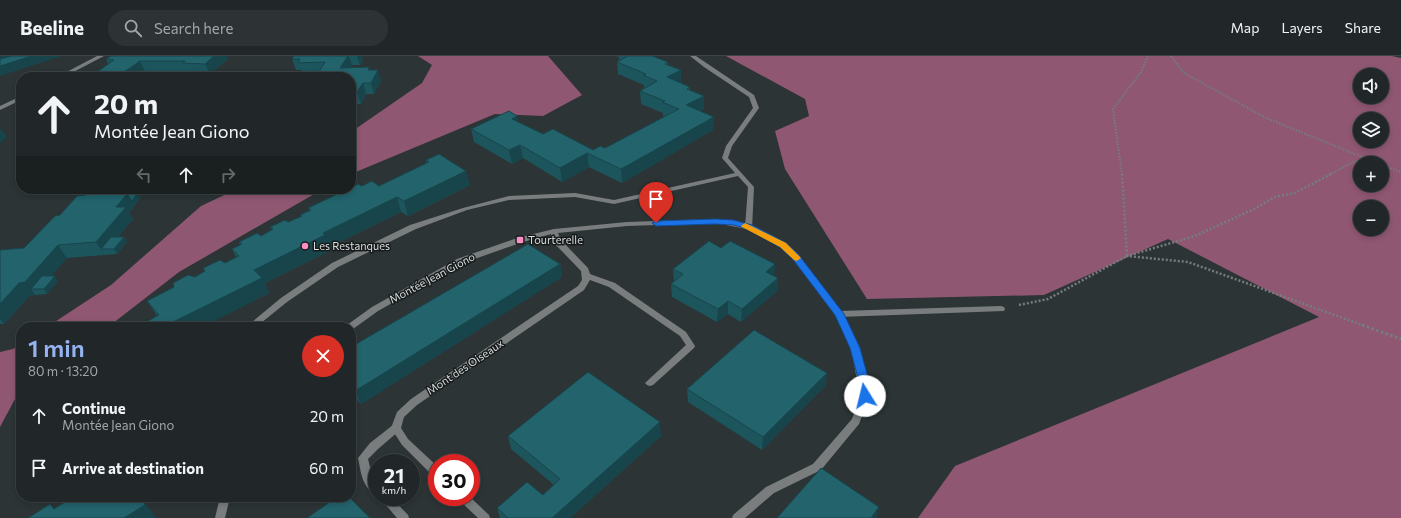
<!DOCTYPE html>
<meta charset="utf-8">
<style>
body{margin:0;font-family:Commissioner,sans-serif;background:#2d3334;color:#f1f3f6;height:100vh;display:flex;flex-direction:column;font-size:15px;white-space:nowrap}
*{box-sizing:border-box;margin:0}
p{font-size:13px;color:#a2a5a8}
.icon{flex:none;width:22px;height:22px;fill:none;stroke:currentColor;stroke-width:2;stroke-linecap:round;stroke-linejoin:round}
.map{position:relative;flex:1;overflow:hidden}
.panel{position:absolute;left:16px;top:266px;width:340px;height:180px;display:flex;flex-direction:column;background:#212728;border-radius:16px;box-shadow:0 2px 6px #0003,0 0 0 1px #3e4445}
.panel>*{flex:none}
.hud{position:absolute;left:16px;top:16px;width:340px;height:122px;border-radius:16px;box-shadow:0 2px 6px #0003,0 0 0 1px #3e4445;background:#212728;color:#f1f3f6;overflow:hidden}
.fabs{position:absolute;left:1353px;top:12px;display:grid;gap:8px}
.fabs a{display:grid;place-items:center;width:36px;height:36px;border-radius:50%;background:#212728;box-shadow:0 2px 6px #0003,0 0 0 1px #3e4445;font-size:20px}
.speed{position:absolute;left:368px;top:398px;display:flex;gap:8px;font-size:20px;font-weight:700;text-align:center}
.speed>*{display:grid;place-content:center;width:52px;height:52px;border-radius:50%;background:#212728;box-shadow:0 2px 6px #0003,0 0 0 1px #3e4445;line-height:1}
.speed small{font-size:10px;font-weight:400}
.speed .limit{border:6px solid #d22;background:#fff;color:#111}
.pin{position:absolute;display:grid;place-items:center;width:34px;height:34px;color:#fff;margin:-41px -17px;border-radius:50% 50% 50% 0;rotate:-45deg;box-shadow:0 0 4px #0007}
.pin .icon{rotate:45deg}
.me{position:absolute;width:44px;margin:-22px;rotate:351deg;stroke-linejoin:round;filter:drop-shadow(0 0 3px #0008)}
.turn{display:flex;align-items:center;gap:14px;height:84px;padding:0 12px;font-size:18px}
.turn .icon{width:52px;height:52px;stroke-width:2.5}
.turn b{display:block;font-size:28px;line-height:34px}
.lanes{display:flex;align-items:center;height:38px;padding:0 12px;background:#0003;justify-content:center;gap:20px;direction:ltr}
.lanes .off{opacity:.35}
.round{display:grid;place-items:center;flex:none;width:42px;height:42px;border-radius:21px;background:#2d3334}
.head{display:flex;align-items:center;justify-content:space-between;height:68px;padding:0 12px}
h1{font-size:24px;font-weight:600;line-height:30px;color:#95b2f1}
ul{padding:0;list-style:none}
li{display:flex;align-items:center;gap:12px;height:52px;padding:0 12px}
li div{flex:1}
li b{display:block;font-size:15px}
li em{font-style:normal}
header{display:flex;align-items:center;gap:24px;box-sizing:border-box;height:56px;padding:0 20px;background:#212728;border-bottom:1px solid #3e4445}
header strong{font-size:19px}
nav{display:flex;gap:22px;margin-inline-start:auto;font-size:14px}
.search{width:280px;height:36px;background:#2d3334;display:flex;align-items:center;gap:10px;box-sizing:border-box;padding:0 14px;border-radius:22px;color:#a2a5a8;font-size:15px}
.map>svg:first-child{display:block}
.forest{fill:#8f5772;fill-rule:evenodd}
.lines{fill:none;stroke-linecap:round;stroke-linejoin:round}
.path-far2{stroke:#767d7e;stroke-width:2;stroke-dasharray:1.5 1.5;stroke-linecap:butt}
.path-far1{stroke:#767d7e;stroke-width:2.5;stroke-dasharray:2 2;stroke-linecap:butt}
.path{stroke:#767d7e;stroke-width:3;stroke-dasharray:2.5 2.5;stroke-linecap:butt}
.service{fill:#797d7e;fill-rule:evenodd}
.minor{fill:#797d7e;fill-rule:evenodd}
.wall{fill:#1d555d}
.shaded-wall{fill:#18454c}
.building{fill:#22636c;stroke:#18454c}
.route{fill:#1a73e8;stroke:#114b97}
.slow{fill:#f59e0b}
.poi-dot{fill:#fb8fc4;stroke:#171b1b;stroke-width:1.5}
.labels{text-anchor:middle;stroke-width:3;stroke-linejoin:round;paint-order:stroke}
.poi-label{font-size:11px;fill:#dadedf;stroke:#171b1b;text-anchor:start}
.street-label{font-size:11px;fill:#dadedf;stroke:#171b1b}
</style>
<header>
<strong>Beeline</strong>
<div class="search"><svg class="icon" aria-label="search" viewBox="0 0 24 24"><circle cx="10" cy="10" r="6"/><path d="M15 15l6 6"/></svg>Search here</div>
<nav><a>Map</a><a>Layers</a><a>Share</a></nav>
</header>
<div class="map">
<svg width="1401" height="462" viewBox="0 0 1401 462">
<rect width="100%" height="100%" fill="#2c3435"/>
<g class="forest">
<polygon points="418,0 548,0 582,39 543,60 495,58 351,118 351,76 422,27 432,9"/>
<path d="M 726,0 L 1392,0 L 1401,2 L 1401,462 L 918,462 L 955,410 L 1319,261 L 1168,183 L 1044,239 L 867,243 L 785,113 L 775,75 L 809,60 L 805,43 ZM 1360,19 L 1382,19 L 1382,41 L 1360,41 ZM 1360,63 L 1382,63 L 1382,85 L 1360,85 ZM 1360,107 L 1382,107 L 1382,129 L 1360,129 ZM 1360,151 L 1382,151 L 1382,173 L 1360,173 Z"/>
<polygon points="237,133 323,133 179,216 108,271 47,271 111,229 201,150"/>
<polygon points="21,288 21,339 15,343 0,371 0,296 13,293"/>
</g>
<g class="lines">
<g class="path-far2">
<polyline points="1171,0 1184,17 1266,62 1377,107"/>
<polyline points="1382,109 1401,116"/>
<polyline points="1122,119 1113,53 1141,16 1148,0"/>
<polyline points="1329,119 1353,106 1369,103"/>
</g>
<g class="path-far1">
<polyline points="1331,118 1295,137 1275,141 1254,153 1195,180 1127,200 1188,206 1365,270"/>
<polyline points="1019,249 1048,243 1127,200 1122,118"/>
</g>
<polyline class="path" points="1362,269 1401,283"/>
<g class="service">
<polygon points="690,0 696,0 754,39 759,52 732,90 728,102 754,131 752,173 749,173 745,171 748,131 738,120 614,148 575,141 509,144 467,154 416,173 338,211 287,246 256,271 246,271 281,242 332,207 410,169 463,152 509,140 575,137 614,144 735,117 722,102 726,90 753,52 749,41 704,11"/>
<polygon points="1001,250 1004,251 1005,253 1004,255 839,261 835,258 839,255"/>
<path d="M 396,368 L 399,369 L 401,372 L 399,375 L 378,393 L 368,403 L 373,423 L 377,427 L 377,438 C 362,433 361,416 358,402 L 370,387 L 393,369 Z"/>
<polygon points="379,441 391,441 408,459 409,462 397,462"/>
</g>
<g class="minor">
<polygon points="97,0 104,0 64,21 57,21"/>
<polygon points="21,40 21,44 0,54 0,50"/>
<polygon points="715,163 752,169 786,187 798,198 843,258 859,292 870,340 859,368 821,414 774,437 745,462 732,462 733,459 766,431 813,408 852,363 860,340 851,292 835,259 792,202 780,191 747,173 715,167 627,170 558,177 561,184 588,212 590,218 615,227 686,276 695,290 694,292 653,329 650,330 647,329 645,327 686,289 680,280 609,231 590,224 584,234 417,349 404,361 401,372 408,383 437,410 437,421 433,420 402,389 391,372 397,356 411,343 578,230 582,224 581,215 554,187 551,178 523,186 463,207 378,255 353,273 351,274 351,271 346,271 347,269 372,251 457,203 517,182 554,173 627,166"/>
<polygon points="220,441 230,441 225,462 215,462"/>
<polygon points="458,441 470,441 489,459 490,462 478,462 459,444"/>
</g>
</g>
<g class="wall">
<polygon points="294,0 362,0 363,4 360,9 352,9 350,12 369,11 370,14 381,25 374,38 366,38 361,48 352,48 351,49 351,21 317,19 319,17 302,17 301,14 296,14 292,3"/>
<polygon points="616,0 656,0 654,1 668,6 668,9 681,14 680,27 690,31 690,34 704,40 704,53 700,55 714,61 713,74 622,127 589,111 562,126 523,102 512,108 474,86 471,73 518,66 543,78 593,94 605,92 665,61 663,60 663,57 641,48 640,35 644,32 644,29 618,18 617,6 619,4 619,1"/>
<polygon points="106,3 228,3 210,18 188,18 187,16 145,15 108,8"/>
<polygon points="426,104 470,129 408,160 401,156 330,191 331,194 265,227 269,237 202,271 127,271 144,267 157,260 147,245 195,221 205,215 203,212 225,207 236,201 232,193 240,189 239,186 261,180 272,174 270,171 288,166 301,161 300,159 309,155 308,152 362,130 379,130 426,107"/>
<polygon points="92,133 119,133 122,137 141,141 129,157 133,163 118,181 124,181 127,186 117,198 67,202 50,220 58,225 47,238 35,239 29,240 4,268 0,268 0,194 24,192 60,159 86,139"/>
<polygon points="721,192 775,208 774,220 778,222 777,235 741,266 728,258 717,266 672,241 671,228 674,226 673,213"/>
<polygon points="560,208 562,221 361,348 351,338 351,291"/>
<polygon points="827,317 825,330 762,394 688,346 687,333"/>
<polygon points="508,380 661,380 570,462 500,462 497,452 543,439 554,429 511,393"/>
</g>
<g class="shaded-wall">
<polygon points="0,0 23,0 0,7"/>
<polygon points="32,0 62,0 0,20 0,10"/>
<polygon points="214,0 227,0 228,3 210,18 205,8"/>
<polygon points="345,0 349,0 352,9 345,21 340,12"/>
<polygon points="357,0 362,0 363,4 360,9"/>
<polygon points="140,5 145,15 137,21 117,21"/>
<polygon points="378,14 381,25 374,38 371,27"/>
<polygon points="681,14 681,27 667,34 667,21"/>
<polygon points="363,27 366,38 361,48 357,36"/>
<polygon points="704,40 704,53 687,62 686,49"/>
<polygon points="517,60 519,73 512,63"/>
<polygon points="714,61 713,74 622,127 621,113"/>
<polygon points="0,73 1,73 7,81 0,87"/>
<polygon points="520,89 523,102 512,108 509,94"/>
<polygon points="587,97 589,111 562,126 560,112"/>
<polygon points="466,115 470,129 408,160 404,145"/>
<polygon points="115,133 119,133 124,142 127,138 138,136 141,141 129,157 133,163 108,193 101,193 104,198 96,186 110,138"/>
<polygon points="397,141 401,156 330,191 331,194 265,227 269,237 202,271 171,271 169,268 254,214 323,177"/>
<polygon points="124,181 127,186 117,198 114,193"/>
<polygon points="58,189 67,202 40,233 31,233 35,239 29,240 4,268 0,263 0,248 19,227"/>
<polygon points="560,208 562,221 361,348 355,335"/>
<polygon points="775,208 774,221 766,216"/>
<polygon points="55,220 58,225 47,238 44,233"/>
<polygon points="778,222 777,235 741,266 742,253"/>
<polygon points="728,245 728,258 717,266 718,253"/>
<polygon points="827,317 825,330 762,394 763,381"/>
<polygon points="660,366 661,380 570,462 552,462"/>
<polygon points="140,441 141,441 156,462 124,462"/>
<polygon points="879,451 876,462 871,462"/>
</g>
<g class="building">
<polygon points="12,0 32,0 0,10 0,3"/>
<polygon points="111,0 214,0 205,8 183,7 185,5 140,5 117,21 90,21 114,4 106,3"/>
<polygon points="294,0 348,0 340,12 369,11 368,14 378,14 371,27 363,27 357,36 351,37 351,21 308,21 310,19 317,19 325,6 298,7 300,3 292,3"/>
<polygon points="628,0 652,0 668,6 665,8 681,14 667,21 690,31 687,33 704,40 686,49 714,61 621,113 587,97 560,112 520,89 509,94 471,73 509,55 517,60 512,63 543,78 553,73 593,94 600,90 605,92 679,53 662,46 665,45 640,35 657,25 643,19 646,18 617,6"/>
<polygon points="439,98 466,115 404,145 397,141 323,177 325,179 254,214 262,222 169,268 172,271 127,271 140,265 144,267 159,259 147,245 174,231 173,227 188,219 195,221 205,215 203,212 220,204 225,207 239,200 232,193 242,188 239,186 257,177 261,180 273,173 270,171 285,164 288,166 302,160 300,159 311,154 308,152 348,133 351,133 351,132 358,128 362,130 372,125 379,130 429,106 426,104"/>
<polygon points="92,133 115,133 110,138 127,138 116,151 126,151 96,186 58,189 25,226 19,227 0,248 0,194 24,192 55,160 60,159 77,140 86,139"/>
<polygon points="138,136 132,145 127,138 121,138 122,137"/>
<polygon points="111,181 124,181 114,193 101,193"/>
<polygon points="709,185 721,192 730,185 775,208 766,216 778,222 742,253 728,245 718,253 671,228 683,218 673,213"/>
<polygon points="528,188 560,208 355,335 351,330 351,291"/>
<polygon points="42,220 55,220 44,233 31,233"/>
<polygon points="754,274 827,317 763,381 687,333"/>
<polygon points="588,316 660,366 552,462 508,462 497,452 527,426 543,439 560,423 508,380"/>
<polygon points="821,412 879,451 871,462 777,462"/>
<polygon points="73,441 140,441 145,449 124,462 28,462 50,448 54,453"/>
<polygon points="337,441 349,441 370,462 307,462"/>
</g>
<polygon class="route" points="715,163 733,164 752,169 786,187 798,198 844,258 860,292 867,318 871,340 869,342 862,342 860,340 857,318 850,292 835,259 792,202 780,191 746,172 733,169 715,168 656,170 652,167 656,165"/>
<polygon class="slow" points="745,167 786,187 801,202 797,205 794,204 780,191 742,171 741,170"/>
<g class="poi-dot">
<rect x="516" y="180" width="8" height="8" rx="2"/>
<circle cx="305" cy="190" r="4"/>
</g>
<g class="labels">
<g class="poi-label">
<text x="528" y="188">Tourterelle</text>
<text x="313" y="194">Les Restanques</text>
</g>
<g class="street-label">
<text transform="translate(432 222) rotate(-28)" y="4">Montée Jean Giono</text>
<text transform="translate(465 311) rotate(-34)" y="4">Mont des Oiseaux</text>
</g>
</g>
</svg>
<div class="fabs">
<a><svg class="icon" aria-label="sound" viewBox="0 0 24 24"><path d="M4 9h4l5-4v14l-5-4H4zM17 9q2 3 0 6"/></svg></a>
<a><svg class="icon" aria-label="layers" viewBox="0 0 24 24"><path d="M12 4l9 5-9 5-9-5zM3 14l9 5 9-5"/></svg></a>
<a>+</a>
<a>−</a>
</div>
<div class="speed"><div>21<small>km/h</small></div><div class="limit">30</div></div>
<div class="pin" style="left:656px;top:167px;background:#d93025"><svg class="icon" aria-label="arrive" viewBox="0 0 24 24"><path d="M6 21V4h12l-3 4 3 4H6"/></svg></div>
<svg class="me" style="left:865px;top:340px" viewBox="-20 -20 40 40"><circle r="19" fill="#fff"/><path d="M0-13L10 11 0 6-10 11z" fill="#1a73e8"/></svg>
<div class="hud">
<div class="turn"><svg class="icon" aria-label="ahead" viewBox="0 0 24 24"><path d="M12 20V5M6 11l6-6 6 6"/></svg><div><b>20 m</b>Montée Jean Giono</div></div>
<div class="lanes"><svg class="icon off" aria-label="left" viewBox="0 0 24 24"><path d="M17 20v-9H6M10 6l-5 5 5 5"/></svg><svg class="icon" aria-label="ahead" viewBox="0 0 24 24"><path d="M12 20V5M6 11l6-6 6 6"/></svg><svg class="icon off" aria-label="right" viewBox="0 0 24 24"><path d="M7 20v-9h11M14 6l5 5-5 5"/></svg></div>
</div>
<section class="panel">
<div class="head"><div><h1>1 min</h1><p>80 m · 13:20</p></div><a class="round" style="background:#d93025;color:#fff"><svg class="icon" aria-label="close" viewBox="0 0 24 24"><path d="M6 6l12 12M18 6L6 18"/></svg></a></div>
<ul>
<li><svg class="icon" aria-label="ahead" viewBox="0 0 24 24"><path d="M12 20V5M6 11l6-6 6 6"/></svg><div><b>Continue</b><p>Montée Jean Giono</p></div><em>20 m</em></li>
<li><svg class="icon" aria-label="arrive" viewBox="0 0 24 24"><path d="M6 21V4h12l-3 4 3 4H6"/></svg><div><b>Arrive at destination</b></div><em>60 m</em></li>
</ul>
</section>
</div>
